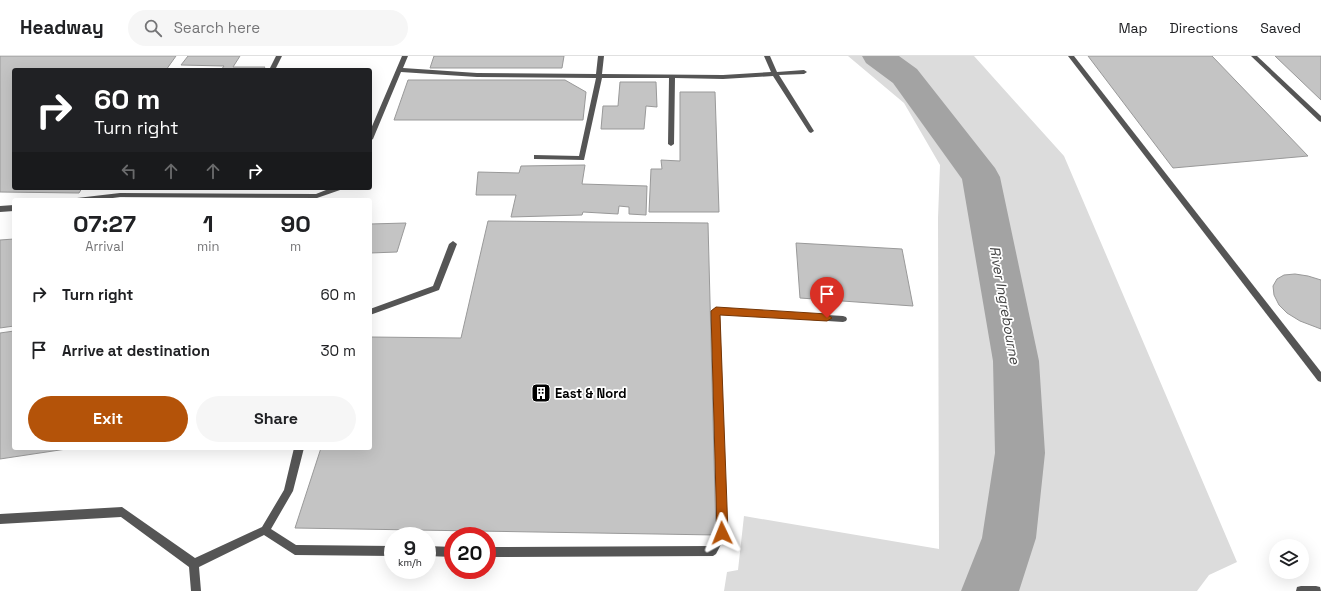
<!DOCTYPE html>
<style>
body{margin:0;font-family:"Space Grotesk",sans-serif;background:#f6f6f6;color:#202124;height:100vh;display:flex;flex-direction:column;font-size:15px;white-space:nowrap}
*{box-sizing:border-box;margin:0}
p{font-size:13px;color:#757577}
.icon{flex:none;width:22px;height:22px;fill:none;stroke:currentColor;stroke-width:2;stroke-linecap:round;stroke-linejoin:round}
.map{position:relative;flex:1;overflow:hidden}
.side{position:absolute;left:12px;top:142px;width:360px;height:252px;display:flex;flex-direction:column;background:#fff;border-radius:4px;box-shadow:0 4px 16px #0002}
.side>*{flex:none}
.guide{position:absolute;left:12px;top:12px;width:360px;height:122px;border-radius:4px;box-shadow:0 4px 16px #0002;background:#202124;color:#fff;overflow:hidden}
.buttons{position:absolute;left:1269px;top:483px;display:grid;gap:8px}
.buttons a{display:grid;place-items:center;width:40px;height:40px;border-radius:50%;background:#fff;box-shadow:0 4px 16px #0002;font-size:20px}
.speed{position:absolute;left:384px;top:471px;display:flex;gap:8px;font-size:20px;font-weight:700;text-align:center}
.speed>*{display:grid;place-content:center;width:52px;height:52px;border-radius:50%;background:#fff;box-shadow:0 4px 16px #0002;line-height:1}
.speed small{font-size:10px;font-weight:400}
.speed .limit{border:6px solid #d22;background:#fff;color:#111}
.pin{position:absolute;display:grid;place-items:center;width:34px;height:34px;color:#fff;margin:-41px -17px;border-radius:50% 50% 50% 0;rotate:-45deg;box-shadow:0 0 4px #0007}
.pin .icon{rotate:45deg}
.me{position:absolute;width:44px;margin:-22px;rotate:358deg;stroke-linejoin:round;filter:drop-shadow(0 0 3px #0008)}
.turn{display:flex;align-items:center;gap:14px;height:84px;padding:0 16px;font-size:18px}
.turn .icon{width:52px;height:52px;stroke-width:2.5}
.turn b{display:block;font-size:28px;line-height:34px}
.lanes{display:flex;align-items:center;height:38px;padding:0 16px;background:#0003;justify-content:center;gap:20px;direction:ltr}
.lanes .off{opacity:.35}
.eta{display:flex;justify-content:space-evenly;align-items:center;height:68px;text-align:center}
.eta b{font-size:24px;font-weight:600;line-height:28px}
.button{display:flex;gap:8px;margin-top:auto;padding:8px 16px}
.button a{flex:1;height:46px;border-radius:24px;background:#b45309;color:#fff;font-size:16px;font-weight:600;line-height:46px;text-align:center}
.button a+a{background:#f6f6f6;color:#202124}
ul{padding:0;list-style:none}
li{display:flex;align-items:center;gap:12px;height:56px;padding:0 16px}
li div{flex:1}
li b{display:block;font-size:15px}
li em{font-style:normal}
header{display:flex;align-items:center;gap:24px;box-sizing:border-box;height:56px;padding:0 20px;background:#fff;border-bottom:1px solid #e0e0e0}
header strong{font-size:19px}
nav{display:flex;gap:22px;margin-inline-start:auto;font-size:14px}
.search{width:280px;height:36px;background:#f6f6f6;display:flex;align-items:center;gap:10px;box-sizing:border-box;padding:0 14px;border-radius:22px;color:#757577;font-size:15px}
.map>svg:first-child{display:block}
.green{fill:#dcdcdc}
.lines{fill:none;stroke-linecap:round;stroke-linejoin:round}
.river{fill:#a3a3a3;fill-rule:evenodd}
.building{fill:#c4c4c4;stroke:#999}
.service{fill:#555;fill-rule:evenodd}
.route{fill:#b45309;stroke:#753606}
.labels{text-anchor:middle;stroke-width:3.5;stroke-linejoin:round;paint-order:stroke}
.poi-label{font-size:13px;font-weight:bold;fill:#000;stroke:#fff;text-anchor:start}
.water-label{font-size:14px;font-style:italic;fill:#444;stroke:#fff}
</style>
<header>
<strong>Headway</strong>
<div class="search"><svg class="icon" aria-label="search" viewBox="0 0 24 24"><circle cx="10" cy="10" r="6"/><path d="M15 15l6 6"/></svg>Search here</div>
<nav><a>Map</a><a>Directions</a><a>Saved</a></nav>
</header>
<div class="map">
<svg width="1321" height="535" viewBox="0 0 1321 535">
<rect width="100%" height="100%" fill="#fff"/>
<polygon class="green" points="848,0 974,0 1064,100 1237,506 1209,519 1197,535 724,535 727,516 738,514 744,460 939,493 938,162 940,109 904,47"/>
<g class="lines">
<polygon class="river" points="862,0 899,0 917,13 995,112 1000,121 1039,305 1045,397 1036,482 1019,535 961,535 982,482 995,397 993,305 962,123 893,27 866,7"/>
</g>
<g class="building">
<polygon points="0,0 176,0 166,14 14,14 14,132 82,132 79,137 0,136"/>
<polygon points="188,0 240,0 233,11 265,11 263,14 221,14 224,10 181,9"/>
<polygon points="434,0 564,0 562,12 430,12"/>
<polygon points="1088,0 1212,0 1308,100 1173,112"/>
<polygon points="1275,0 1321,0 1321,44"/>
<polygon points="408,24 565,24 586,36 583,64 394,64"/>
<polygon points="620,26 656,26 657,51 646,50 644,73 601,73 603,50 618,50"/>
<polygon points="680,36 715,36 719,156 649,156 651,113 662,113 661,104 680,105"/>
<polygon points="585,109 582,128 647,130 646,159 629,158 629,151 619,150 618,158 583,156 582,159 511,161 516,139 476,139 478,116 519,117 521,110"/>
<polygon points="488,165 708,167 716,479 295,472 321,392 370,392 370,281 461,282"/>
<polygon points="406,167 397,196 370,197 370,168"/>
<polygon points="14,183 14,270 0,272 0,184"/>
<polygon points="796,187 902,193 913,250 800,242"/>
<polygon points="1295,218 1308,220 1321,224 1321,273 1300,265 1287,257 1279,249 1274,239 1273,230 1277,223 1284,219"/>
<polygon points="14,275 14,392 73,392 0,403 0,277"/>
</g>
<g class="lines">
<g class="service">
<polygon points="276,0 282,0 275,14 269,14"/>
<polygon points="402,0 408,0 403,12 477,17 596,18 598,0 604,0 602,18 723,19 771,16 764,0 770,0 777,16 804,14 807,16 804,18 779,19 814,75 811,77 809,76 773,20 723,23 675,22 674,88 671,90 668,88 669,22 602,22 584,104 536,103 534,103 534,99 579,100 596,22 477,21 401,16 373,83 370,85 370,75"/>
<polygon points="1068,0 1074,0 1321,316 1321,326 1318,325"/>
<polygon points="1251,0 1257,0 1321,60 1321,66 1319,65"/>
<polygon points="331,132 341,132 340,134 317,142 120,141 98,144 74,144 77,142 120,137 316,138"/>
<polygon points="14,149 14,155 0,156 0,150"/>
<polygon points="453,185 457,188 439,234 370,259 370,253 433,230 449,188"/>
<polygon points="716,252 843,260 846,261 847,263 846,265 843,266 720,258 727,477 716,498 713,500 487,501 487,491 710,490 717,476 712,255 713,253"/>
<polygon points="294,392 304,392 293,435 271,473 296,489 393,490 393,500 295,499 264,479 199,511 201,535 191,535 189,511 121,461 0,468 0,458 122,451 195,502 262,471 284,434"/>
<polygon points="427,490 453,491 453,501 427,500"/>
<polygon points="1301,530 1316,530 1320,531 1321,535 1296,535 1297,531"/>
</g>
</g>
<polygon class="route" points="716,251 827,258 832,262 827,265 720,259 728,477 726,480 722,482 718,480 717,477 711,255"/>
<defs>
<g id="building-square" transform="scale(1)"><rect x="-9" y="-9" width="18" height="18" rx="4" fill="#000" stroke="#fff"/><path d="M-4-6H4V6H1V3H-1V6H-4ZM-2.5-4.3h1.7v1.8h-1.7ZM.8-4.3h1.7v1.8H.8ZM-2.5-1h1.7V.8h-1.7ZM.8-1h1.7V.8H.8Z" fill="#fff"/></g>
</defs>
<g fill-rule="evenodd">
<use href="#building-square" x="541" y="337"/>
</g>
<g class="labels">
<g class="poi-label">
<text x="555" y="342">East &amp; Nord</text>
</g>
<g class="water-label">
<text transform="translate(1005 249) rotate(80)" y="5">River Ingrebourne</text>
</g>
</g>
</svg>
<div class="buttons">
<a><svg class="icon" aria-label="layers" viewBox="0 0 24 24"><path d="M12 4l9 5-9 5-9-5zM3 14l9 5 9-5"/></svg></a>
</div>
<div class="speed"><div>9<small>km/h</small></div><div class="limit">20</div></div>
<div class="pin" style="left:827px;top:262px;background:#d93025"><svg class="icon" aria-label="arrive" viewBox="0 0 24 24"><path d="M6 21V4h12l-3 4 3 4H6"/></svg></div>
<svg class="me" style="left:722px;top:477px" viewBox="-20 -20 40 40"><path d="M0-17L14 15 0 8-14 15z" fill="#b45309" stroke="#fff" stroke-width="4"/></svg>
<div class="guide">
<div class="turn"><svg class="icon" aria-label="right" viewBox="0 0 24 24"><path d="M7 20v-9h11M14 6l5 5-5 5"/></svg><div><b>60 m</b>Turn right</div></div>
<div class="lanes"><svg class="icon off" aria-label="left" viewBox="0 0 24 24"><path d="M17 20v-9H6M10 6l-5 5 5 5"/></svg><svg class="icon off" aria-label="ahead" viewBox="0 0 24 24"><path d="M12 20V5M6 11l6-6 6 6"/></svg><svg class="icon off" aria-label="ahead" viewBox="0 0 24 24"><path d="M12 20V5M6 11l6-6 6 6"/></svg><svg class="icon" aria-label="right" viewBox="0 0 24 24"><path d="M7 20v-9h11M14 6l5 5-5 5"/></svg></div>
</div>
<section class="side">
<div class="eta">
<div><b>07:27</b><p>Arrival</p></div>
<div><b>1</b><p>min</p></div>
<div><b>90</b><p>m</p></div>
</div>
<ul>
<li><svg class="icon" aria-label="right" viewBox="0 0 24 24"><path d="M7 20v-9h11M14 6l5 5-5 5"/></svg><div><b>Turn right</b></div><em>60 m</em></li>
<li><svg class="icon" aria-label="arrive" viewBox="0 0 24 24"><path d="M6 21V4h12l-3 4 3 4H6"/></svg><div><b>Arrive at destination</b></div><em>30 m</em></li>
</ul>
<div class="button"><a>Exit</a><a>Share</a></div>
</section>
</div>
